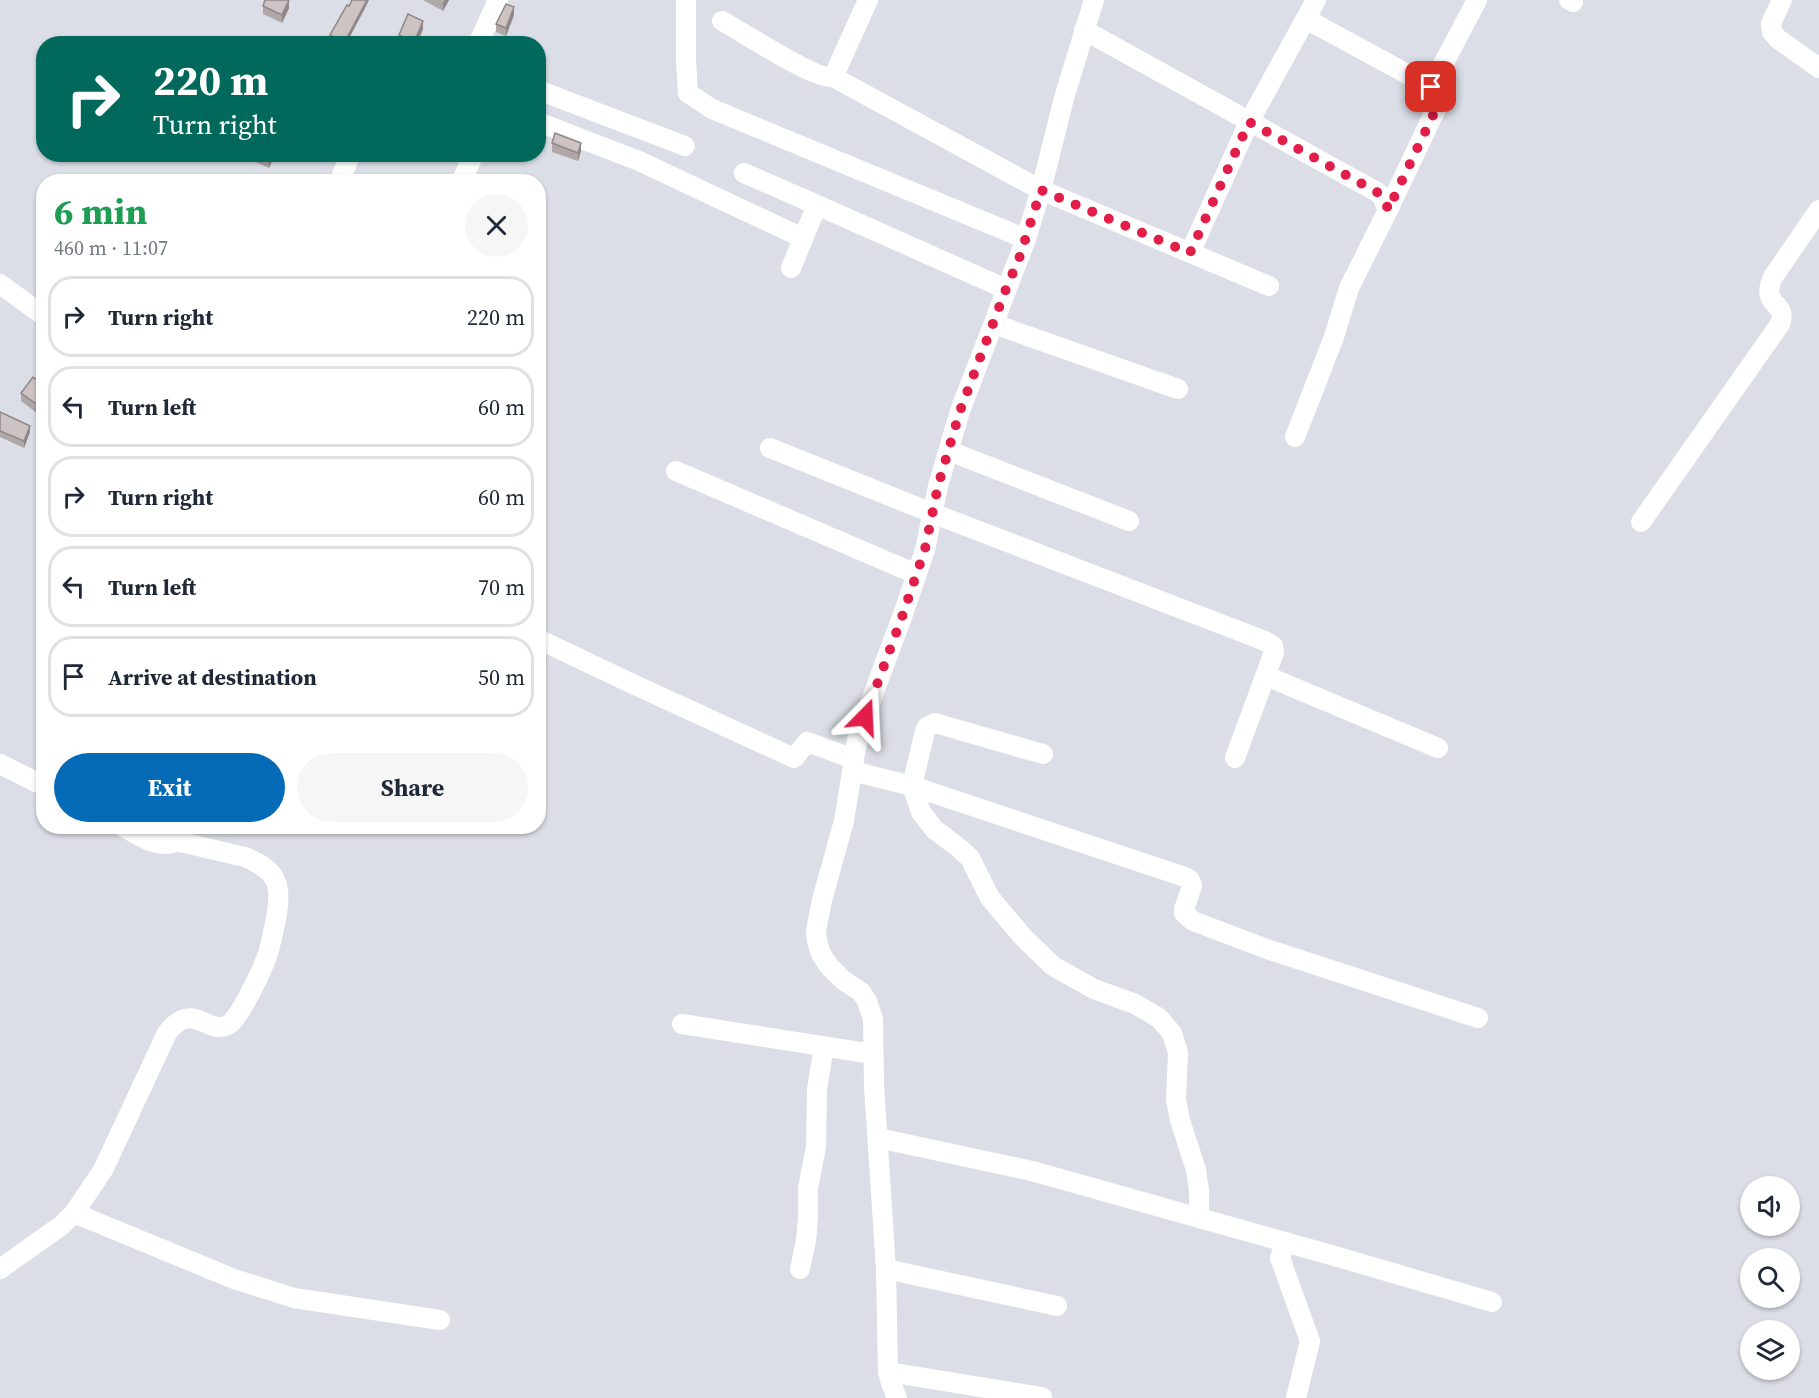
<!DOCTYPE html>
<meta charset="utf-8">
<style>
body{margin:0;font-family:"Source Serif 4",serif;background:#f6f6f7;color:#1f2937;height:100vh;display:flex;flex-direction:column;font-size:22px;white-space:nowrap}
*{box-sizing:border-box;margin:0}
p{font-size:20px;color:#747a83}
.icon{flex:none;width:33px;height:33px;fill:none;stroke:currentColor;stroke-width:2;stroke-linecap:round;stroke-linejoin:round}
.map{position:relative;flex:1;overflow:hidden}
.panel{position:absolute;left:36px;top:174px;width:510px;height:660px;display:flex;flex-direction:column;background:#fff;border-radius:24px;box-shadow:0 2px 4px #0004}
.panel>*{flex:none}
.banner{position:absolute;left:36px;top:36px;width:510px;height:126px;border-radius:24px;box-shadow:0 2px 4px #0004;background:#00695c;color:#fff;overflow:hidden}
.tools{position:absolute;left:1740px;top:1176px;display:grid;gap:12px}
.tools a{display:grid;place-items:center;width:60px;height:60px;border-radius:50%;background:#fff;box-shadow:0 2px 4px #0004;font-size:30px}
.pin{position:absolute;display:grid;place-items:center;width:51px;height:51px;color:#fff;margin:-26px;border-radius:12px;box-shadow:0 3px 9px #0006}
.me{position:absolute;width:66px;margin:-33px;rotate:21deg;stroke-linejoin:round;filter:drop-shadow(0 0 4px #0008)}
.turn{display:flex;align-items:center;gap:21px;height:126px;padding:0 18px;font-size:27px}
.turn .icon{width:78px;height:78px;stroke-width:2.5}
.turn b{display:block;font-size:42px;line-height:51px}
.round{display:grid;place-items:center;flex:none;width:63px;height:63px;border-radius:32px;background:#f6f6f7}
.headline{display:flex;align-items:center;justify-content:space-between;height:102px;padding:0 18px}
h1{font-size:36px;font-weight:700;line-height:45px;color:#1e9e55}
.primary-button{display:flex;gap:12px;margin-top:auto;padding:12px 18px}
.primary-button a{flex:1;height:69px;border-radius:36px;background:#066bb7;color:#fff;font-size:24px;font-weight:700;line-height:69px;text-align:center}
.primary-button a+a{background:#f6f6f7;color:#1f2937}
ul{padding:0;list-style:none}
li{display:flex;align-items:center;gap:18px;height:81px;margin:0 12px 9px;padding:0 6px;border:3px solid #e0e1e3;border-radius:24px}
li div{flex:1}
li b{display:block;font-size:22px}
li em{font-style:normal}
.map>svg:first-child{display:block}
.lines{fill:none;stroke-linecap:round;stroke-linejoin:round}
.minor{stroke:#fff;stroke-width:20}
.wall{fill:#b0a8a7}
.shaded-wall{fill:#908888}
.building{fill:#cdc3c2;stroke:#908888;stroke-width:1.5}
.route{stroke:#e11d48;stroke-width:10;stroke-dasharray:0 18}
</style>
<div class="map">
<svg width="1819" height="1398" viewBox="0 0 1819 1398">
<rect width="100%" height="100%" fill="#dbdee6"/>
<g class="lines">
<g class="minor">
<polyline points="686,0 686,61 688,93 712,109 1026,239"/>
<polyline points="1569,0 1573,2"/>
<polyline points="1782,0 1771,23 1772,32 1778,39 1819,68"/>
<path d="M 1306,19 L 1431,87 C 1440,94 1439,99 1436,109 L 1388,210"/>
<path d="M 722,21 C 741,31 816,81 833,77 L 835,73 L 868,0"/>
<polyline points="1084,30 1377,192 1382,196 1388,210 1349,288 1334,337 1295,437"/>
<polyline points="478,44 498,0"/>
<polyline points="833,77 1041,190 1269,286"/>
<polyline points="1431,87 1477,0"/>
<polyline points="538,90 685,146"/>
<polyline points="538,122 639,161 803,238"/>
<polyline points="744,173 817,205"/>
<polyline points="339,182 351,154"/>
<polyline points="461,182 474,154"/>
<polyline points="1190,253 1249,122 1316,0"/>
<polyline points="791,268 817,205 1006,289"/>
<polyline points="0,284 44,316"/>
<polyline points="994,324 1178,389"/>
<polyline points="770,448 932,513 1265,641 1273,646 1274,652 1235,758"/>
<polyline points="949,451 1129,521"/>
<polyline points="676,471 916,574"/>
<path d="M 1641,522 L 1780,324 C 1789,301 1759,308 1773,277 L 1819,210"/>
<polyline points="538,639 637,686 794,758 807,742 854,759"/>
<polyline points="1266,676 1438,748"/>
<polyline points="1043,754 935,723 927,727 925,731 912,786 921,812 934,829 959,848 970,858 990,898 1023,937 1053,966 1094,989 1135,1004 1159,1018 1172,1033 1178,1053 1176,1100 1180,1120 1196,1170 1199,1190 1199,1218"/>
<polyline points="0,764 44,786"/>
<polyline points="852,771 912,786 1185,877 1190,880 1192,886 1184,909 1184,913 1193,921 1267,949 1478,1018"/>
<path d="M 122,826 C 136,834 160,851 176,841 L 184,826"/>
<polyline points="682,1024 873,1054"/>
<polyline points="878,1138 1032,1171 1331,1255 1492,1302"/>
<polyline points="74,1213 234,1279 294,1298 440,1320"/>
<polyline points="1286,1242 1280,1258 1310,1341 1296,1398"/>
<path d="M 0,1269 L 62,1225 L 74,1213 L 103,1170 L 167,1033 C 193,999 207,1036 228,1025 C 240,1019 265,964 269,950 C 273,933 283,898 276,882 C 271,869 257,862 245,857 L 176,841"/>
<polyline points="800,1269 806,1241 808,1217 808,1188 816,1147 817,1089 824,1046"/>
<polyline points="886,1269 1057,1306"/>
<polyline points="888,1372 1042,1397"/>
<polyline points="897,1398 891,1383 888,1372 886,1269 874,1086 873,1019 867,1001 861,992 843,980 829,966 821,954 817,941 816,931 822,900 844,821 858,735 902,617 925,550 938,486 960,411 1026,239 1041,190 1064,98 1094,0"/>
</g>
</g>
<g class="wall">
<polygon points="423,0 449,0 443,11"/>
<polygon points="263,6 289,8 282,23 263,14"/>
<polygon points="349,6 365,8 346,44 338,44 330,39 330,35"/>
<polygon points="514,15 506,36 496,32 496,24"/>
<polygon points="423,29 417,44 399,43 399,35"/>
<polygon points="552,143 581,151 578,161 552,152"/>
<polygon points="248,154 275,154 269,168 248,159"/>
<polygon points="328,154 338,154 336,158"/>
<polygon points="44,385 38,414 21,401 21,393"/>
<polygon points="0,412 30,432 24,448 0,437"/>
</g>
<g class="shaded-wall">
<polygon points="289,0 289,8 282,23 282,15"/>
<polygon points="367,0 369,0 365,8 346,44 344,44"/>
<polygon points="445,0 449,0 443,11 443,3"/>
<polygon points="514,7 514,15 506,36 506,28"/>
<polygon points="423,21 423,29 417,44 414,42"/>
<polygon points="581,143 581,151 578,161 578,153"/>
<polygon points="272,154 275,154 269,168 269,160"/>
<polygon points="44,399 44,407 38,414 38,405"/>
<polygon points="30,426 30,432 24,448 24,441"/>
</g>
<g class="building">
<polygon points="265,0 289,0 282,15 263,6"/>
<polygon points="352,0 367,0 344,43 330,35 347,5 349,6"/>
<polygon points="506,4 514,7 506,28 496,24"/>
<polygon points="408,14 423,21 414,42 399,35"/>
<polygon points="555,133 581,143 578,153 552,143"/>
<polygon points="256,154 272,154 269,160"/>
<polygon points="33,377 44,385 44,399 38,405 21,393"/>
<polygon points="0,412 30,426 24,441 0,431"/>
</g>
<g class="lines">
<path class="route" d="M 865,717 L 902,617 L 925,549 L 938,486 L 960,411 L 1006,289 L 1020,256 L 1041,190 L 1190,253 L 1249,122 L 1377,192 L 1386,202 L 1388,210 L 1436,109 C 1439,99 1440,94 1431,87"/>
</g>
</svg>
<div class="tools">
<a><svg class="icon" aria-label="sound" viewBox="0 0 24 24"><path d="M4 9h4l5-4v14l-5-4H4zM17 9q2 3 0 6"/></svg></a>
<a><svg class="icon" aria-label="search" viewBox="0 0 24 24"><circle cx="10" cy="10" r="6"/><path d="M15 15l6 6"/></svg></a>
<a><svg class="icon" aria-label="layers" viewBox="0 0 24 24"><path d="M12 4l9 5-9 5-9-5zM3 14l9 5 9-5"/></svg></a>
</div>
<div class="pin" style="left:1431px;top:87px;background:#d93025"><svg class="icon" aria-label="arrive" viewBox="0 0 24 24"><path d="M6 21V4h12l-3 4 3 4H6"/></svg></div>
<svg class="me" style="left:865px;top:717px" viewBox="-20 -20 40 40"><path d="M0-17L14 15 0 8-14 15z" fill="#e11d48" stroke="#fff" stroke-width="4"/></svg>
<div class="banner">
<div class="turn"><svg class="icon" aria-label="right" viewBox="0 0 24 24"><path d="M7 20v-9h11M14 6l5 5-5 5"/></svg><div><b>220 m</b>Turn right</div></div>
</div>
<section class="panel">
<div class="headline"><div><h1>6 min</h1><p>460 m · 11:07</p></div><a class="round"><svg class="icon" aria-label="close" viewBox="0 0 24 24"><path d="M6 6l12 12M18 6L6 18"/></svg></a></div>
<ul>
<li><svg class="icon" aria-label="right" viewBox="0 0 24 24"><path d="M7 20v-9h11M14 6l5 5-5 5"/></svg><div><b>Turn right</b></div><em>220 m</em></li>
<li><svg class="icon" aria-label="left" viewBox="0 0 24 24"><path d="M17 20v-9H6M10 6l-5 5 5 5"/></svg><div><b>Turn left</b></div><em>60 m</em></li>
<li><svg class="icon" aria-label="right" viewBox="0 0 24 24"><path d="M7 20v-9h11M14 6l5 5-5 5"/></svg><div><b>Turn right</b></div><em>60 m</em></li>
<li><svg class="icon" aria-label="left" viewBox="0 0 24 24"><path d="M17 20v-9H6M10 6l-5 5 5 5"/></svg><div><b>Turn left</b></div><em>70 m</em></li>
<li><svg class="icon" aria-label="arrive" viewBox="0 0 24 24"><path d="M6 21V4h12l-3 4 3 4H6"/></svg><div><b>Arrive at destination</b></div><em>50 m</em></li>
</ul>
<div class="primary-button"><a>Exit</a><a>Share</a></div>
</section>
</div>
